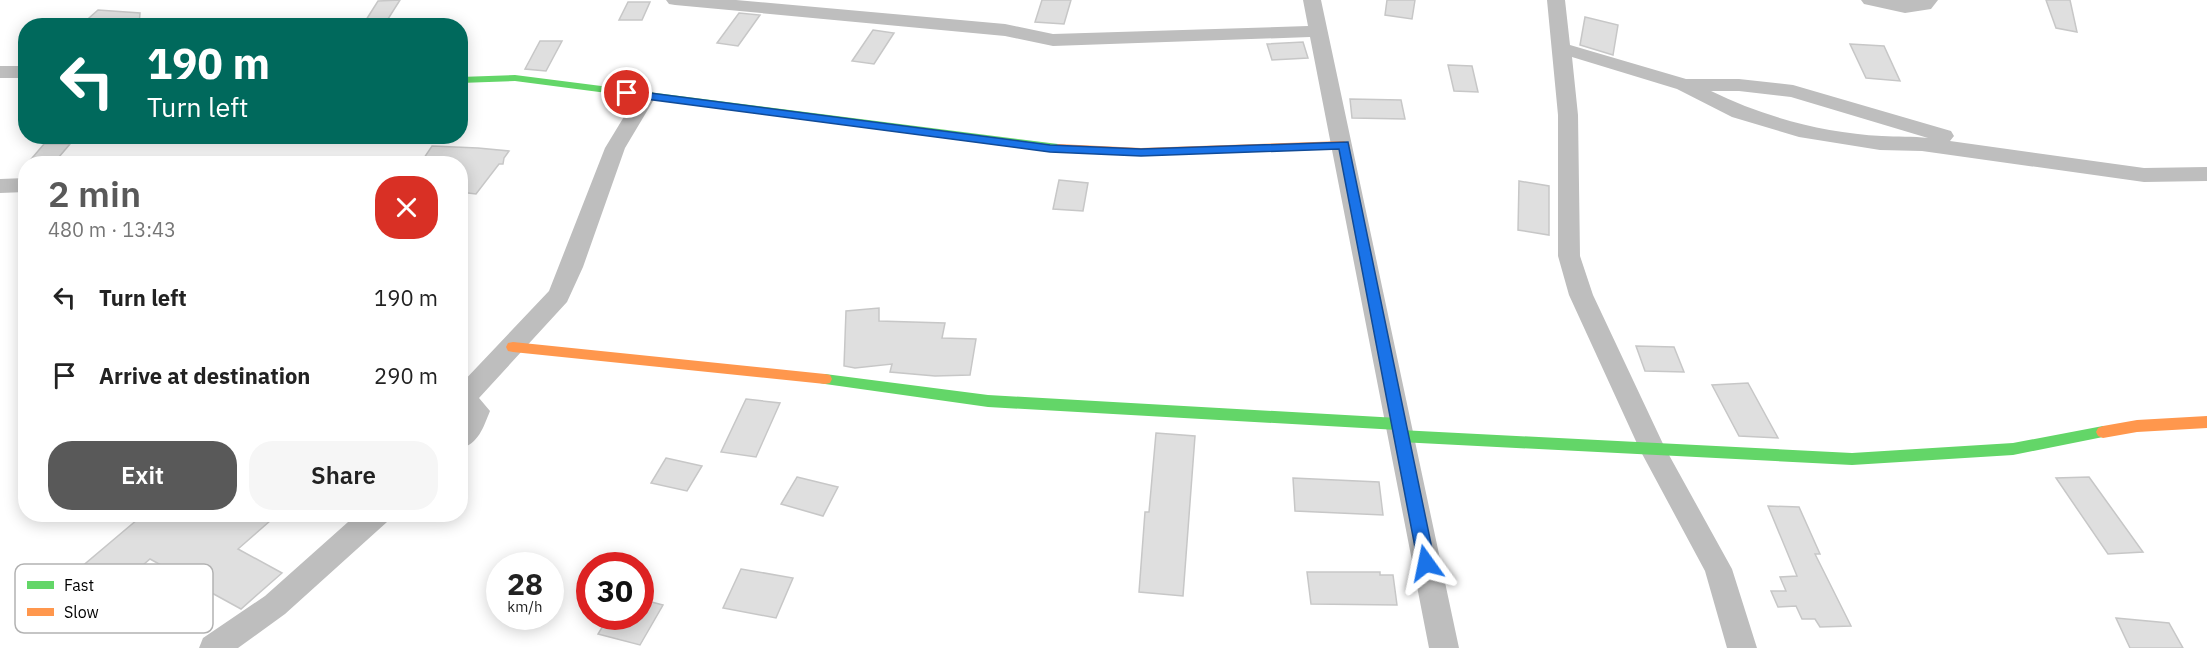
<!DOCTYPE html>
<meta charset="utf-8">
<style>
body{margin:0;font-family:"IBM Plex Sans",sans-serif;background:#f6f6f6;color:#222;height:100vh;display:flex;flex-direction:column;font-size:22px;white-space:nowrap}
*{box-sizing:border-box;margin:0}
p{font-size:20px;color:#767676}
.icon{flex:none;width:33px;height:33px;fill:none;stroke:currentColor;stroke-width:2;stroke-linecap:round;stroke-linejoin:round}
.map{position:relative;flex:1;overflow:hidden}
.panel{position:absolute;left:18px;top:156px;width:450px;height:366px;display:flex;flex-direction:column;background:#fff;border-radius:24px;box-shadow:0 3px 15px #0003}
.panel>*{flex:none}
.hud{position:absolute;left:18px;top:18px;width:450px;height:126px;border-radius:24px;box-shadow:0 3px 15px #0003;background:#00695c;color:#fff;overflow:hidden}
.speed{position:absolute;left:486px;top:552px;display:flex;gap:12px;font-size:30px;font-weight:700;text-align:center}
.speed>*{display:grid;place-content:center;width:78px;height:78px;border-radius:50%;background:#fff;box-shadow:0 3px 15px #0003;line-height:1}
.speed small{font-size:15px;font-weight:400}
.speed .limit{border:9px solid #d22;background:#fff;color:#111}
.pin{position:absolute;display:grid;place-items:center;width:51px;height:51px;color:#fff;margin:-26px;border:3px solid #fff;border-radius:50%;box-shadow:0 2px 6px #0007}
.me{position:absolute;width:66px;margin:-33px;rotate:348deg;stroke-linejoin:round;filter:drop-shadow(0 0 4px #0008)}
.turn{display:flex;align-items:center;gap:21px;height:126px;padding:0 30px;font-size:27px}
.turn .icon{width:78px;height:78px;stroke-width:2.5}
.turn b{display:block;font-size:42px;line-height:51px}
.round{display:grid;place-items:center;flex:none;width:63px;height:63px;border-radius:24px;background:#f6f6f6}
.head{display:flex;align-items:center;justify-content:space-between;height:102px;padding:0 30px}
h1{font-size:36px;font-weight:600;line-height:45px;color:#595959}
.cta{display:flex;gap:12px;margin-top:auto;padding:12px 30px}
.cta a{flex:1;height:69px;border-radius:24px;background:#595959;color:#fff;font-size:24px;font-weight:600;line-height:69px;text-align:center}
.cta a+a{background:#f6f6f6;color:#222}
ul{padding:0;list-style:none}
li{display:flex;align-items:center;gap:18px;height:78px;padding:0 30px}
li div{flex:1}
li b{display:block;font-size:22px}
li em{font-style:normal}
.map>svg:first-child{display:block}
.building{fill:#dfdfdf;stroke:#c7c7c7;stroke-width:1.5}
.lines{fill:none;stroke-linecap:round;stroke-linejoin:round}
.street{fill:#bebebe;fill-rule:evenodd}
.fast{fill:#63d668;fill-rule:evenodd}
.slow{fill:#ff974d;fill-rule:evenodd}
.route{fill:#1a73e8;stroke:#114b97;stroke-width:1.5}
.key{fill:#fff;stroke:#b2b2b2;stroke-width:1.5}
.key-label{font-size:16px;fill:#000}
</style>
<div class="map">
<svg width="2207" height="648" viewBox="0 0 2207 648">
<rect width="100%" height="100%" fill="#fff"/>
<g class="building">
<polygon points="400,0 388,19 366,20 378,1"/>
<polygon points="1042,0 1071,0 1064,24 1035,22"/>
<polygon points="1387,0 1415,0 1412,19 1385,15"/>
<polygon points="2046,0 2070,0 2077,32 2056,28"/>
<polygon points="628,2 650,2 642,20 619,20"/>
<polygon points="98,10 140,13 139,26 80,26"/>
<polygon points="739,13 760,15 738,46 717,43"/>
<polygon points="1585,17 1618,25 1613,55 1580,45"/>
<polygon points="873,30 894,33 874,64 852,61"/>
<polygon points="540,41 562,41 546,71 525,69"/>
<polygon points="1303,42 1308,58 1272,60 1267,44"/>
<polygon points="1850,44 1884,46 1900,81 1866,78"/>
<polygon points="1448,65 1472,66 1478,92 1454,91"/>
<polygon points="1350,99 1401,100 1405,119 1352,118"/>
<polygon points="44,144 70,144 53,164 27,164"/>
<polygon points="432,146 478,148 509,151 504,158 503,164 499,164 476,194 460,192 460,164 420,164"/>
<polygon points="1059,180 1088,183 1083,211 1053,209"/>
<polygon points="1519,181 1549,186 1549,235 1518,230"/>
<polygon points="879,308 879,321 945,323 942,338 976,339 970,375 935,376 890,372 892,364 855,368 844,366 846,311"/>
<polygon points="1636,346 1674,347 1684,372 1645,371"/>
<polygon points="1748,383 1778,438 1739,436 1712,385"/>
<polygon points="746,399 780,403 756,457 721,452"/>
<polygon points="1156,433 1195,436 1183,596 1139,592 1145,512 1149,512"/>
<polygon points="666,458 702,466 687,491 651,483"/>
<polygon points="797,477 838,487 823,516 781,504"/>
<polygon points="2089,477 2143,552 2108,554 2056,478"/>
<polygon points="1293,478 1379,482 1383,515 1295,511"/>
<polygon points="1768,506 1799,507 1820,554 1815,554 1851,626 1820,627 1815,619 1802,619 1796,606 1778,607 1771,591 1786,591 1780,577 1797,576"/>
<polygon points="144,514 257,514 270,521 238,549 282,573 241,609 150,559 96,606 60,585"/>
<polygon points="741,569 793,578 776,618 723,608"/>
<polygon points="1307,572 1380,572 1380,575 1393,575 1397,605 1311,604"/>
<polygon points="640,599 663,605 640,645 598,634 609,616 640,616"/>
<polygon points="2116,618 2169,623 2183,648 2130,648"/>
</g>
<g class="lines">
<g class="street">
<polygon points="666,0 736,0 1005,24 1053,34 1308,26 1303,0 1321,0 1459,648 1429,648 1310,37 1053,46 1005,36 675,5 669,4"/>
<path d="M 1547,0 L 1565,0 L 1570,45 L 1686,79 L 1739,79 L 1793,85 L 1951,131 L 1954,136 L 1950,141 L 2144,168 L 2207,167 L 2207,181 L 2144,182 L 1922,151 L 1880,150 L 1799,137 L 1732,117 L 1677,89 L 1572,57 L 1578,115 L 1580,256 L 1593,295 L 1664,446 L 1732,569 L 1757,648 L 1727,648 L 1705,571 L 1640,450 L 1569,295 L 1558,256 L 1558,115 ZM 1711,91 L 1739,91 L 1791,97 L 1928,138 C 1913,136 1897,137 1882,136 C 1823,133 1764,117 1711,91 Z"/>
<polygon points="1861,0 1938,0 1931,9 1905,13 1864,4"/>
<rect x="0" y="66" width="26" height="12"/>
<path d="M 646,90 L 653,92 L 656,96 L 625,148 L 583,267 L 567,302 L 479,398 L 490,411 C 483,428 479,443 460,449 L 460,420 L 463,414 L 460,412 L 460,385 L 549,291 L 605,148 L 639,92 Z"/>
<polygon points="26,178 26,192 0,193 0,179"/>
<polygon points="357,514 390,514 387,522 285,614 238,648 199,648 203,638 265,596"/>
</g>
<g class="fast">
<polygon points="515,75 1058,144 1064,148 1058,152 515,81 460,83 460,77"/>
<polygon points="825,374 988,395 1398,418 1403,420 1405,424 1403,428 1398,430 988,407 825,384 820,383 818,379 820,375"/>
<polygon points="2103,426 2108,428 2110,432 2108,436 2013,455 1852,465 1400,442 1395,440 1393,436 1395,432 1400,430 1852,453 2013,443"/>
</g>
<g class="slow">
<polygon points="1344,141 1350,145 1348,148 1141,156 1058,152 1052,148 1058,144 1141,148"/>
<polygon points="513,342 825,374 830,375 832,379 830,383 825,384 513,352 508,351 506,347 508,343"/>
<polygon points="2207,416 2207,428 2137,432 2103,438 2098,436 2096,432 2098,428 2103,426 2137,420"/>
</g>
</g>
<polygon class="route" points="627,90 1050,145 1141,149 1348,142 1435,563 1432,568 1426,570 1421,568 1418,563 1339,149 1141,156 1050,152 623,96 623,91"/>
<rect x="15" y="564" width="198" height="69" rx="9" class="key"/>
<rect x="27" y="581" width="27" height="8" fill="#63d668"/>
<rect x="27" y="608" width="27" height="8" fill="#ff974d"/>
<g class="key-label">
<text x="64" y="591">Fast</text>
<text x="64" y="618">Slow</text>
</g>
</svg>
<div class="speed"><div>28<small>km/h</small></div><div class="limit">30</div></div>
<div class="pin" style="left:627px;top:93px;background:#d93025"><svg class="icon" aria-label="arrive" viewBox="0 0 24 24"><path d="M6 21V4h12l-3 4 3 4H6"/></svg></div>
<svg class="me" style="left:1426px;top:563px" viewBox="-20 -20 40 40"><path d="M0-17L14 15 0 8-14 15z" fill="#1a73e8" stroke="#fff" stroke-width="4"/></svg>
<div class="hud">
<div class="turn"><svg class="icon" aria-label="left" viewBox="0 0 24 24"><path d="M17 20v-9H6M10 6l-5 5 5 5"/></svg><div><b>190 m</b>Turn left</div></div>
</div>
<section class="panel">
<div class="head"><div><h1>2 min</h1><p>480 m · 13:43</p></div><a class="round" style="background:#d93025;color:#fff"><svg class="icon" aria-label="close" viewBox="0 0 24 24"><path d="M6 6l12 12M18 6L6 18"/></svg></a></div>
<ul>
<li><svg class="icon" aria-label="left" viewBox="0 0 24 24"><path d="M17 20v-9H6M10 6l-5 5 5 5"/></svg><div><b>Turn left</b></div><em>190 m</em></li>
<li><svg class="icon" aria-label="arrive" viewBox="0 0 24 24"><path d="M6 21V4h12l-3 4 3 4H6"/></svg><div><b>Arrive at destination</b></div><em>290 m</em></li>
</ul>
<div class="cta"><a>Exit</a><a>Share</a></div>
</section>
</div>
